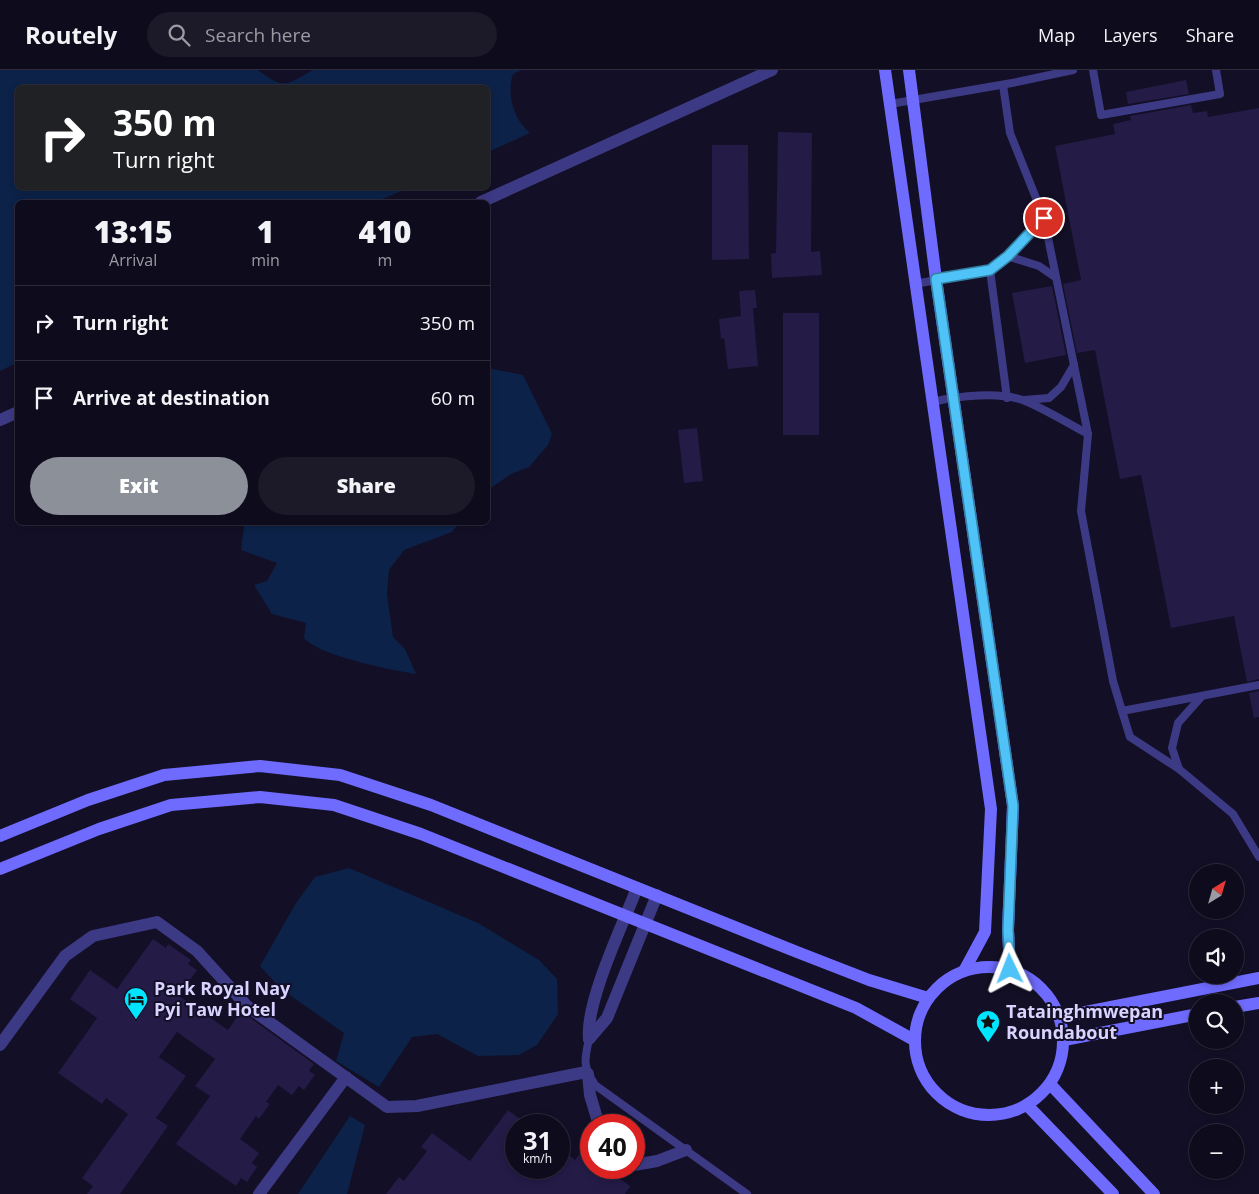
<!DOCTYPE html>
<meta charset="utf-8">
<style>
body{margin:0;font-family:"Open Sans",sans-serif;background:#1c1929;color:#f1f3f6;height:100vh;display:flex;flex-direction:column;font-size:19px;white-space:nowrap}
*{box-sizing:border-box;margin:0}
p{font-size:16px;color:#9b9ba3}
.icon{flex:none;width:28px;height:28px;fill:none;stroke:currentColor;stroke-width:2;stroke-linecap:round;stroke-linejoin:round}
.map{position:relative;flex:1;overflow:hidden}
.panel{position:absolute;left:15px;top:130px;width:475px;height:325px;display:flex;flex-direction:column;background:#0e0b1c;border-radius:8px;box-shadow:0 2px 8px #0003,0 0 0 1px #2e2b3b}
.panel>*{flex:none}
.guide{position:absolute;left:15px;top:15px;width:475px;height:105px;border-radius:8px;box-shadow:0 2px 8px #0003,0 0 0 1px #2e2b3b;background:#202124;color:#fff;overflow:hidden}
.needle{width:32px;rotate:37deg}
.tools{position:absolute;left:1189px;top:794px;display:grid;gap:10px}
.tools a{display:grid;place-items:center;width:55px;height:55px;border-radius:50%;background:#0e0b1c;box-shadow:0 2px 8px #0003,0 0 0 1px #2e2b3b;font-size:25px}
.speed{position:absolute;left:505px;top:1044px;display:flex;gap:10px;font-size:25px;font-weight:700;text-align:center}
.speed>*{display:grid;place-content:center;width:65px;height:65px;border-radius:50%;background:#0e0b1c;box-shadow:0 2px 8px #0003,0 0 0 1px #2e2b3b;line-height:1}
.speed small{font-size:12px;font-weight:400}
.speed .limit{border:8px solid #d22;background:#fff;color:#111}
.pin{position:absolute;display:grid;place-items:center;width:42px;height:42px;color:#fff;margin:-21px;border:2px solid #fff;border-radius:50%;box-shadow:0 1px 5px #0007}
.me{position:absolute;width:55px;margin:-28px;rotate:358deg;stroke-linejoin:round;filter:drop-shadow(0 0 4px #0008)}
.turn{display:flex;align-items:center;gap:18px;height:105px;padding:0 15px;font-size:22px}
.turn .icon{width:65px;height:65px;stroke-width:2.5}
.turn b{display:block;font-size:35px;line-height:42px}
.eta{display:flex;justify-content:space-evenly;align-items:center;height:85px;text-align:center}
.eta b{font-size:30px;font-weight:800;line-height:35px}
.cta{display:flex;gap:10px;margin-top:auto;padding:10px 15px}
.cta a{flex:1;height:58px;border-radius:30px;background:#8c9099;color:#fff;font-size:20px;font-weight:800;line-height:58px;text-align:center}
.cta a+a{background:#1c1929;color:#f1f3f6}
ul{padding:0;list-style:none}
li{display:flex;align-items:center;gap:15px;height:75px;padding:0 15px;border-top:1px solid #2e2b3b}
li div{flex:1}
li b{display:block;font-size:19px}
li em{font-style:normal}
header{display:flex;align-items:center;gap:30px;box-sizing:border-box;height:70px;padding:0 25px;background:#0e0b1c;border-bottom:1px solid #2e2b3b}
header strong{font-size:24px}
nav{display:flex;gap:28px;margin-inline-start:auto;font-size:18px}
.search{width:350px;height:45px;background:#1c1929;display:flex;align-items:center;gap:12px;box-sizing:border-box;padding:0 18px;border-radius:28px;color:#9b9ba3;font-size:19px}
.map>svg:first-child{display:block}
.water{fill:#0c2248}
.building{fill:#241b47}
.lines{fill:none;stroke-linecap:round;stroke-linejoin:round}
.lane{stroke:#3d3a85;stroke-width:8}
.street{stroke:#3d3a85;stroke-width:12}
.secondary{stroke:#6f6bff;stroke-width:12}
.route-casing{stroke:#337fa1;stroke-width:12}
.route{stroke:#4fc3f7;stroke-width:9}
.labels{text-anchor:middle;stroke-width:4;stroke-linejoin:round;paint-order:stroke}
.poi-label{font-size:18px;font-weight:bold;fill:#d9d4ff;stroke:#130f26;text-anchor:start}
</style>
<header>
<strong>Routely</strong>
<div class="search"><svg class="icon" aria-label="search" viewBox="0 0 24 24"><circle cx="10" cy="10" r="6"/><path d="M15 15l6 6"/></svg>Search here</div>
<nav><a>Map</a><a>Layers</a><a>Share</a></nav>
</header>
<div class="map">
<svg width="1259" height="1124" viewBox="0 0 1259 1124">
<rect width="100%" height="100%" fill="#130f26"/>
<g class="water">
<path d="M 0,0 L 258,0 C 284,20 286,15 313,0 L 522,0 L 513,4 C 506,24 514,50 530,63 L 488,82 L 488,18 L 18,18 L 18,118 L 409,118 L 375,132 L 18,132 L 17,293 L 0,301 Z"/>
<polygon points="488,298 523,305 552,364 548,375 529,397 511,404 488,420"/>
<path d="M 240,453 L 459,453 L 452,462 L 404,480 L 389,500 L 387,524 L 393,567 L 405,579 L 416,604 C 391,600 320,586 304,568 L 306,553 L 272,544 L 254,515 L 267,511 L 277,493 L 241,480 L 244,457 Z"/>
<polygon points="349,798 478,853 539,890 557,909 558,944 537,975 519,985 478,986 437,964 412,967 379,1017 336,991 344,963 281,919 260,896 296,833 315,807"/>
<polygon points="350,1046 365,1055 347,1124 298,1124"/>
</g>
<g class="building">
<polygon points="1186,10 1189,24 1128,34 1126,22"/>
<polygon points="1191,35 1193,43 1207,41 1208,47 1259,38 1259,609 1247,612 1234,546 1171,558 1141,405 1120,409 1095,280 1077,283 1063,214 1081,210 1055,76 1115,64 1113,54 1131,50 1130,46"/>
<polygon points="778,62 812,63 811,182 820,181 822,205 772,208 771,184 776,183"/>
<polygon points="712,75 748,75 749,189 712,190"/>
<polygon points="1052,216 1066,285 1025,293 1012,223"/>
<polygon points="755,220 757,238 753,238 758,296 728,299 724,268 721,269 719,249 741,246 739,221"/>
<rect x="783" y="243" width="36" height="122"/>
<polygon points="697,358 703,411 684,413 678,360"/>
<polygon points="1259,621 1259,647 1254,648 1249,623"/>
<polygon points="153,869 166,878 168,874 191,890 188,894 197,900 179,926 228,960 241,941 314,994 309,1001 315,1005 304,1020 299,1016 292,1025 278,1015 266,1032 270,1034 259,1049 256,1046 240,1069 259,1083 252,1093 257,1097 247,1112 241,1108 236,1116 176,1074 210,1026 195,1016 215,989 177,962 159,987 186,1006 156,1048 168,1056 120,1124 87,1124 93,1116 82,1108 128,1044 106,1028 102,1034 58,1003 97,948 70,929 90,900 117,919"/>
<polygon points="508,1040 528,1055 516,1055 516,1098 559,1098 559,1077 575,1090 582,1081 591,1088 591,1098 626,1098 627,1099 620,1109 630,1116 625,1124 386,1124 399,1107 404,1111 427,1081 421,1077 432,1063 470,1091"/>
</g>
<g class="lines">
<g class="lane">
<polyline points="1093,0 1101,45 1220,24 1216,0"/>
<polyline points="1003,15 1010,63 1044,148 1088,364 1081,441 1113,611 1122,641 1259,615"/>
<polyline points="890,34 1012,13 1073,0"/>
<polyline points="1007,186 1039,196 1055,207"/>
<polyline points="990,200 1007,328"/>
<polyline points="915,214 990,200 1007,186 1044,148"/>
<polyline points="1024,330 1049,328 1061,317 1074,295"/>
<path d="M 932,332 C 958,326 1000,321 1025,331 C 1047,340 1067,353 1088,364"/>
<polyline points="1122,641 1130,667 1179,699 1233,744 1259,787"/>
<polyline points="1179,699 1172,678 1178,653 1202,626"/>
<path d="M 589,969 C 584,991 583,996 595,1015 L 747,1124"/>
</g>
<g class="street">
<polyline points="481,132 772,0"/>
<polyline points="0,350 18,342"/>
<path d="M 589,969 C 585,933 623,854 637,818"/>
<polyline points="589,969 607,948 657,825"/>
<polyline points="0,975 65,886 93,866 157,852 197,881 247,936 387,1037 417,1036 586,1002"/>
<polyline points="588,1004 590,1025 599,1055"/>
<polyline points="634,1095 657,1091 686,1080"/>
<polyline points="259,1124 346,1007"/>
</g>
<g class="secondary">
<polyline points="885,0 991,739 985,862 964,901"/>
<polyline points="909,0 936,209 1013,736 1008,860 1010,899"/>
<polyline points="0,766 88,730 164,705 260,696 340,705 431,735 797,882 869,910 928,928"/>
<polyline points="0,799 99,759 171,735 260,727 334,735 421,764 856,938 914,970"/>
<circle cx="989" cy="971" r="74"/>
<polyline points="1235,937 1259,933"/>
<polyline points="1060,947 1259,908"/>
<polyline points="1064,970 1198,944"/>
<polyline points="1050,1014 1154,1124"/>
<polyline points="1027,1035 1113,1124"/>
</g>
</g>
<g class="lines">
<g class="route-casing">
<polyline id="route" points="1010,899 1008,860 1013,736 936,209 990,200 1008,186 1044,148"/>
</g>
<use href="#route" class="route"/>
</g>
<defs>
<g id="hotel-pin" transform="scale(1.25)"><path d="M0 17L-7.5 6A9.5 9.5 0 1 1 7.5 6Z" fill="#00e5ff" stroke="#130f26"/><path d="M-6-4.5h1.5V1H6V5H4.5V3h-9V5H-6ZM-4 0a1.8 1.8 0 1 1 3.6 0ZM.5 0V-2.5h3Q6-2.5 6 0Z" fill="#111"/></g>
<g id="sight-pin" transform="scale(1.25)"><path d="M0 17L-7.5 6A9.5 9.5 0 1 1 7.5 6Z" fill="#00e5ff" stroke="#130f26"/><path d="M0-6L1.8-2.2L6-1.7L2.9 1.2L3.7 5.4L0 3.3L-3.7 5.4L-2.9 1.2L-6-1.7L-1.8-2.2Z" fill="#111"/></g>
</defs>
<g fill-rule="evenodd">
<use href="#hotel-pin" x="136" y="929"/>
<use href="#sight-pin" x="988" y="952"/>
</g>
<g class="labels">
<g class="poi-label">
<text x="154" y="925">Park Royal Nay<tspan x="154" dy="21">Pyi Taw Hotel</tspan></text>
<text x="1006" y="948">Tatainghmwepan<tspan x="1006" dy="21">Roundabout</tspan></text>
</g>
</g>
</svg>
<div class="tools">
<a><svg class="needle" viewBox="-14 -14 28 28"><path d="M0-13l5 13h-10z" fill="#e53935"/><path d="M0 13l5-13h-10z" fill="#9b9ba3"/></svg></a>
<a><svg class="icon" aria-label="sound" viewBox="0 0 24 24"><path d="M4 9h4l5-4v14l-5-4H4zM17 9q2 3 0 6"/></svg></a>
<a><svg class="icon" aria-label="search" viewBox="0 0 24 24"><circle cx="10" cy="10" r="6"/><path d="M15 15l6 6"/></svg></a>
<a>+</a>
<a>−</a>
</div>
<div class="speed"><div>31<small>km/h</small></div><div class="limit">40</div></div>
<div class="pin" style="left:1044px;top:148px;background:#d93025"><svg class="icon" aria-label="arrive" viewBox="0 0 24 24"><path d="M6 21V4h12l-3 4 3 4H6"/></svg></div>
<svg class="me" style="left:1010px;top:899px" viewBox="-20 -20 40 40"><path d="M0-17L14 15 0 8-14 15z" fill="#4fc3f7" stroke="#fff" stroke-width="4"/></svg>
<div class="guide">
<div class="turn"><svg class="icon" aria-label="right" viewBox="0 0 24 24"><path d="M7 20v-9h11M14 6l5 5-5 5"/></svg><div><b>350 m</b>Turn right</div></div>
</div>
<section class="panel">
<div class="eta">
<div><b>13:15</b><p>Arrival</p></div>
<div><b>1</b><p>min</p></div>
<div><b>410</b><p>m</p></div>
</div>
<ul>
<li><svg class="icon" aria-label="right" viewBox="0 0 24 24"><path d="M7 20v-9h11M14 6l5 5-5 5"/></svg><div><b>Turn right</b></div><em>350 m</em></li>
<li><svg class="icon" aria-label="arrive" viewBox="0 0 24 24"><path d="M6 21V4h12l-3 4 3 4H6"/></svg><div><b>Arrive at destination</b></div><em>60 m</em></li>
</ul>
<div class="cta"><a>Exit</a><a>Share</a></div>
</section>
</div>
